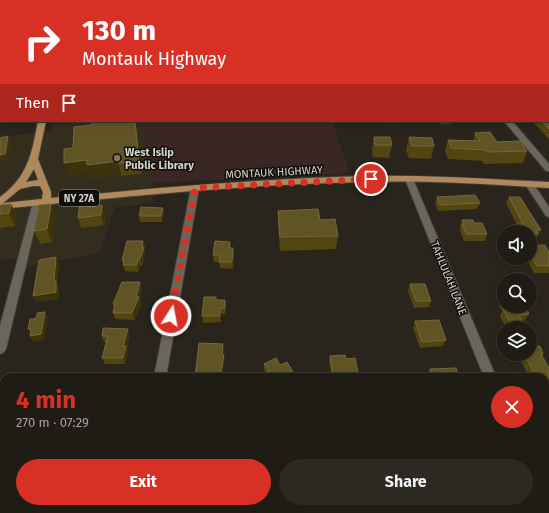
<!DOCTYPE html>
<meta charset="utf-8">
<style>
body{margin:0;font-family:"Fira Sans",sans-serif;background:#2c2922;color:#f1f3f6;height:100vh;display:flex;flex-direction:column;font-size:15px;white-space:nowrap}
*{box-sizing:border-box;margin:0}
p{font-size:13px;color:#a1a1a0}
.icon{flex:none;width:22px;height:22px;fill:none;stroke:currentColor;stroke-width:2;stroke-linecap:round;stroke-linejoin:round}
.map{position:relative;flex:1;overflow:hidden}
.panel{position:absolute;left:0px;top:373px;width:549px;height:140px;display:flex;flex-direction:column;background:#1f1c15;border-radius:12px 12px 0 0;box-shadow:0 2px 6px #0003,0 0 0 1px #3c3a34}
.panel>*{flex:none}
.hud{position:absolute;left:0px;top:0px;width:549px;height:122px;box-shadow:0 2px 6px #0003,0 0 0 1px #3c3a34;background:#d93025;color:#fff;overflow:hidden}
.tools{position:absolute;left:497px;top:225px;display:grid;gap:8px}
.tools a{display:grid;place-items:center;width:40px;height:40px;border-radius:50%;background:#1f1c15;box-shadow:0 2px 6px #0003,0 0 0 1px #3c3a34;font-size:20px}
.pin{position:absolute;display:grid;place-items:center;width:34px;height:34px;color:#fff;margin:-17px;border:2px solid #fff;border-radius:50%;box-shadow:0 1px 4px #0007}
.me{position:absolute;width:44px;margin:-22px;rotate:11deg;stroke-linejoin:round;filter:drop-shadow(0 0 3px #0008)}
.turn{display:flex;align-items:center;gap:14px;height:84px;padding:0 16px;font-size:18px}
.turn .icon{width:52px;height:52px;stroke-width:2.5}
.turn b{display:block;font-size:28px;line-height:34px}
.then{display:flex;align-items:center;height:38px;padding:0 16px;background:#0003;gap:8px;font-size:15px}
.round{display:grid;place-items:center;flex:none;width:42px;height:42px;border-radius:21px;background:#2c2922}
.head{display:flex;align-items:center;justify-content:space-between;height:68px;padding:0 16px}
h1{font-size:24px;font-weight:700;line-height:30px;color:#d93025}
.button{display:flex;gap:8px;margin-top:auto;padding:8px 16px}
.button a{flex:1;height:46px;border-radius:24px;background:#d93025;color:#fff;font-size:16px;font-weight:700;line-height:46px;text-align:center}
.button a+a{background:#2c2922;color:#f1f3f6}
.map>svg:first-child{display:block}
.built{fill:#322d1d}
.education{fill:#3a2723}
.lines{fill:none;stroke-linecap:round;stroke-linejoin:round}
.minor-casing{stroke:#44413a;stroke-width:2}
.major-casing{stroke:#44413a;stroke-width:2}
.minor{fill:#6a665b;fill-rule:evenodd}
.major{fill:#af895c;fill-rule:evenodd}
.wall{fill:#53450f}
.shaded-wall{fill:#3c320c}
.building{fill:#615424;stroke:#73683e}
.route{stroke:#d93025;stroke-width:7;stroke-dasharray:0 12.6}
.education-dot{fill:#8d6e63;stroke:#100e0a;stroke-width:1.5}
.labels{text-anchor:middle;stroke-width:3;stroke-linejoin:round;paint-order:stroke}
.shield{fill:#100e0a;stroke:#9b9993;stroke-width:1}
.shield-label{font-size:10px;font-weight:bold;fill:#d6d4ce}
.poi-label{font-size:11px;font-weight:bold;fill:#d6d4ce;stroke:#100e0a;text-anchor:start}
.street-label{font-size:11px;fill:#d6d4ce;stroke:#100e0a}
</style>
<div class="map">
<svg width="549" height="513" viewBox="0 0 549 513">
<rect width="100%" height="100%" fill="#29251c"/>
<polygon class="built" points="51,121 144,121 152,183 153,203 115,207 99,253 25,267 27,257 0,261 0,137 52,131"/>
<g class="education">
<polygon points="73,0 444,0 73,1"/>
<polygon points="144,121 332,121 350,173 152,183"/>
</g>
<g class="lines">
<g class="minor-casing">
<g id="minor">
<polygon points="528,0 540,0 541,1 529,1"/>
<rect x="548" y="1" width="1" height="4"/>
<rect x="548" y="10" width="1" height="4"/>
<rect x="0" y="111" width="1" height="4"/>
<polygon points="504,121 512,121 549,164 549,171 546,171"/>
<polygon points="409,176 413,179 496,377 484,377 405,179"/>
<polygon points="529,181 532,182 549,207 549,217 546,216 525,184"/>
<polygon points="195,185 199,188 166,377 154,377 191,188"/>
<polygon points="37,199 41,202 6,349 4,352 0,354 0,326 33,202"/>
<rect x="545" y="412" width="4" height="12"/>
<polygon points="545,502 549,504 549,513 538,513 537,509 545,509"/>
</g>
</g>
<g class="major-casing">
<g id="major">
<rect x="64" y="0" width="6" height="1"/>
<path d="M 38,121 L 46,121 L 38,159 L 51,192 L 51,198 C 155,188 260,179 365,176 C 426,175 488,179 549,182 L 549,188 C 488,184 426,180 365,182 C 243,184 121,197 0,209 L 0,197 C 28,177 32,153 38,121 ZM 34,169 L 38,180 L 26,182 ZM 33,186 L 40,186 L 43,192 L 42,199 L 3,203 L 20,189 Z"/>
</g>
</g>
<use href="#minor" class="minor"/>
<use href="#major" class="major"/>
</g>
<g class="wall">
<polygon points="549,116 549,139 532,121 548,121"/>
<polygon points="384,121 397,121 393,124"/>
<polygon points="439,121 451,121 450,124 440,124"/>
<polygon points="106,122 137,130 142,174 121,176 121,174 91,178 90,172 68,176 73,148 92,125"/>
<polygon points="475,133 497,142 527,151 523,163 484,164 482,161 448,159 445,151 448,140 473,141"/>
<polygon points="374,137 392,145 389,158 373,157 372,150"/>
<polygon points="409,137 434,146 431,159 409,158 406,150"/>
<polygon points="437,197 480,203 477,209 438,211 435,203"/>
<polygon points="509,197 541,230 537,237 536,237 535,240 530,240 530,232 515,232 514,231 517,225 506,203"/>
<polygon points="89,200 91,206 102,205 105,216 104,225 81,228 78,218"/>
<polygon points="11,204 17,217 15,226 0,228 0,205"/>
<polygon points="163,208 164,214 162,222 140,222 139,216"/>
<polygon points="278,211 320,220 338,236 336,249 280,251 278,224"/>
<polygon points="56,217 52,242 40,244 34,231"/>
<polygon points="462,220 474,223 487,234 485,241 464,241 460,230 460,227"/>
<polygon points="230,242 231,248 233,248 234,255 233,269 220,268 219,262 214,262 213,255"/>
<polygon points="530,246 549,251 549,273 534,273 526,258 530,258"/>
<polygon points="145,247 144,250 145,254 142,266 140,266 138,272 125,271 122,260"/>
<polygon points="410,284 431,301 429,307 414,308 408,291"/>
<polygon points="142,289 140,298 141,304 135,320 115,319 113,313 114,308 113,304"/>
<polygon points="216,297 217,300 226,307 225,314 221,314 221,322 203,323 202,316"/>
<polygon points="502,300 504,300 504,306 525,306 529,314 525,320 522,321 526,328 506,328 500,316 502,311 499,306"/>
<polygon points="415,321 446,340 443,346 420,348 413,328"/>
<polygon points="130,335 127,348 128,353 125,364 105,364 102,358 106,342 104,342 102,336"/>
<polygon points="536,346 543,354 542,356 549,368 549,397 545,398 545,377 529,377 517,354 530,354"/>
<polygon points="330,356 346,359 358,372 357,377 332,377 329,362"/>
<polygon points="264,364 280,365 296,377 264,377 264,373 266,372 264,370"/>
<polygon points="430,369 459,377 428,377 427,375"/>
<polygon points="51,509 66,509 66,510 52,510"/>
<polygon points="262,509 297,509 296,513 266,513 262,512"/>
<polygon points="333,509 382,509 383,513 333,513"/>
<polygon points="422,509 437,509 434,513 423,513"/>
<polygon points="478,509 506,509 504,512 479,513"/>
</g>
<g class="shaded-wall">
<rect x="0" y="76" width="1" height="6"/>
<polygon points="135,121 137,130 142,174 139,161"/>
<polygon points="393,121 397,121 393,124"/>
<polygon points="8,136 11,143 7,161 0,162 0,155"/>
<polygon points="87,160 118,161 121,174 91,178 90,172 68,176 64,163"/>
<polygon points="89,200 93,210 88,207"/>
<polygon points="11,204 17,217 15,226 9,213"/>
<polygon points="51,204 56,217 52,242 47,229"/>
<polygon points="102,205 105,216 104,225 101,215"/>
<polygon points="163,208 164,214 162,222 161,216"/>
<polygon points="143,241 145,247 144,250 145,254 142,266 140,259"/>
<polygon points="233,248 234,255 233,269 232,262"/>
<polygon points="56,257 59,264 57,283 59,287 59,299 37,302 33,296 54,281"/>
<polygon points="138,259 140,266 138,272 137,265"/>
<polygon points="140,282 142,289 140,298 141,304 135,320 132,313"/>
<polygon points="225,300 226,307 225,314"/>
<polygon points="220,308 221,314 221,322 220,316"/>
<polygon points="45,312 48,318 44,340 34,342 30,336 32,335 28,329"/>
<polygon points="128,329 130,335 127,348 128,353 125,364 123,358 123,346"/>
<polygon points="223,344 224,350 223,361 222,355"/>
<polygon points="224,355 225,361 222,377 220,377"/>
<polygon points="195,509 198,509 194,513 191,513"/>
</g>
<g class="building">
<polygon points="0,0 49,0 49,1 1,1 1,76 0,76 0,16 1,11 0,11"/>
<polygon points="436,0 438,1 423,1"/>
<polygon points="548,115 549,116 549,129 541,121 548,121"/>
<polygon points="101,121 105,121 105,122 113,121 135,121 139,161 118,163 118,161 87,165 87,160 64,163 64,149 73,148 74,127 92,125 91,122"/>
<polygon points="490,132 497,142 520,141 527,151 488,152 486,150 451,148 448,140 480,141 475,133"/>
<polygon points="8,136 5,154 0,155 0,138"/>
<polygon points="374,137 390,137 392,145 375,145"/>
<polygon points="409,137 432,138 434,146 412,146"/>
<polygon points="475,195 480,203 440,205 437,197"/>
<polygon points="509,197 520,197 541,230 536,230 538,234 530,234 530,232 521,232 517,224 523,224"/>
<polygon points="89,200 88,207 102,205 101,215 78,218 80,201"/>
<polygon points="11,204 9,213 0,214 0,205"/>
<polygon points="51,204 47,229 34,231 39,205"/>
<polygon points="141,207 163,208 161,216 139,216"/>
<polygon points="318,209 320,220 335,219 338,236 280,237 278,211"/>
<polygon points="462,220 473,220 474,223 482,223 487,234 466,234 462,224 464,224"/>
<polygon points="127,241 143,241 142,247 144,247 140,259 138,259 137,265 123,265 124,260 122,260"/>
<polygon points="215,241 230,242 229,248 233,248 232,262 219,262 220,255 213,255"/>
<polygon points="545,245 548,251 549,251 549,266 537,266 530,253 530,246"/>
<polygon points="56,257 54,281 56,281 56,292 33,296 39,260"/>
<polygon points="122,282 140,282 136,297 139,297 132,313 113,313 115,304 113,304"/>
<polygon points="410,284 425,284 431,301 416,301"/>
<polygon points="204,297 216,297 216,300 225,300 225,308 220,308 220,316 202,316"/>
<polygon points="505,306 525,306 529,314 519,315 526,328 518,328 515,324 511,324 503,309 507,309"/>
<polygon points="45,312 41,334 30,336 31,329 28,329 30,319 34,319 37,316 37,313"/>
<polygon points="439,320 446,340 422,342 415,321"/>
<polygon points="103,328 128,329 123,346 126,346 123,358 102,358 108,336 102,336"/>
<polygon points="530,335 536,346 540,346 543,354 541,354 549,368 549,392 545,392 545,377 536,377 524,354 530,354"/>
<polygon points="199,343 223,344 222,355 224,355 220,377 195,377"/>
<polygon points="345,355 346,359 355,358 358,372 333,374 330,356"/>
<polygon points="276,358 280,365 287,362 296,377 266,377 264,373 269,371 264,364"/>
<polygon points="456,368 459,377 432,377 430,369"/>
<polygon points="87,376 106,377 87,377"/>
<polygon points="185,509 195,509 191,513 188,513"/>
<polygon points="270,509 296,509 295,513 285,513"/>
<polygon points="334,509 382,509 383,513 335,513"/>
</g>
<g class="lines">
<polyline class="route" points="171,316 195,188 371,179"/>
</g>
<circle class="education-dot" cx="117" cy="158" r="4"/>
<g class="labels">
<rect class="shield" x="59" y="190" width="40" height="16" rx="3"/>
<g class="shield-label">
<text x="79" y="202">NY 27A</text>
</g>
<g class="poi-label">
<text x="125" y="156">West Islip<tspan x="125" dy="13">Public Library</tspan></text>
</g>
<g class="street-label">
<text transform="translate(274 172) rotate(-3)" y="4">MONTAUK HIGHWAY</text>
<text transform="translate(449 278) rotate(68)" y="4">TAHLULAH LANE</text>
</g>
</g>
</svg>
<div class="tools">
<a><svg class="icon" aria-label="sound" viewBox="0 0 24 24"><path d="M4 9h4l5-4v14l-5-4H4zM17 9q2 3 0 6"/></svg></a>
<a><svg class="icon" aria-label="search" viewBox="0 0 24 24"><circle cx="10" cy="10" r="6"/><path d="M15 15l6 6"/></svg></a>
<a><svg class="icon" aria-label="layers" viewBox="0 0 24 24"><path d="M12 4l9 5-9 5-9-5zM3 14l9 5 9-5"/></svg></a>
</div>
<div class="pin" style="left:371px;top:179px;background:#d93025"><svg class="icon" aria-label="arrive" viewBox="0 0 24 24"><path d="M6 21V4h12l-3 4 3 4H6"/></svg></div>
<svg class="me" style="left:171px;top:316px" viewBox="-20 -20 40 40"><circle r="17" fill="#d93025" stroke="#fff" stroke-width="3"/><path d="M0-11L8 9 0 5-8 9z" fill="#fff"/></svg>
<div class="hud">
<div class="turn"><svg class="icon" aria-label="right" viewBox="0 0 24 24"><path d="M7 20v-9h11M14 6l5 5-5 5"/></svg><div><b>130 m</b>Montauk Highway</div></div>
<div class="then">Then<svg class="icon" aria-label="arrive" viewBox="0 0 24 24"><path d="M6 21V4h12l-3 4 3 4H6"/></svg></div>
</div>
<section class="panel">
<div class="head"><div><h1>4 min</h1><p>270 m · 07:29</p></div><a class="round" style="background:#d93025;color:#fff"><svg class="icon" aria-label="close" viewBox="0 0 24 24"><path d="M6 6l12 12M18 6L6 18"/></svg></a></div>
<div class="button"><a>Exit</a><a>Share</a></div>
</section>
</div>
